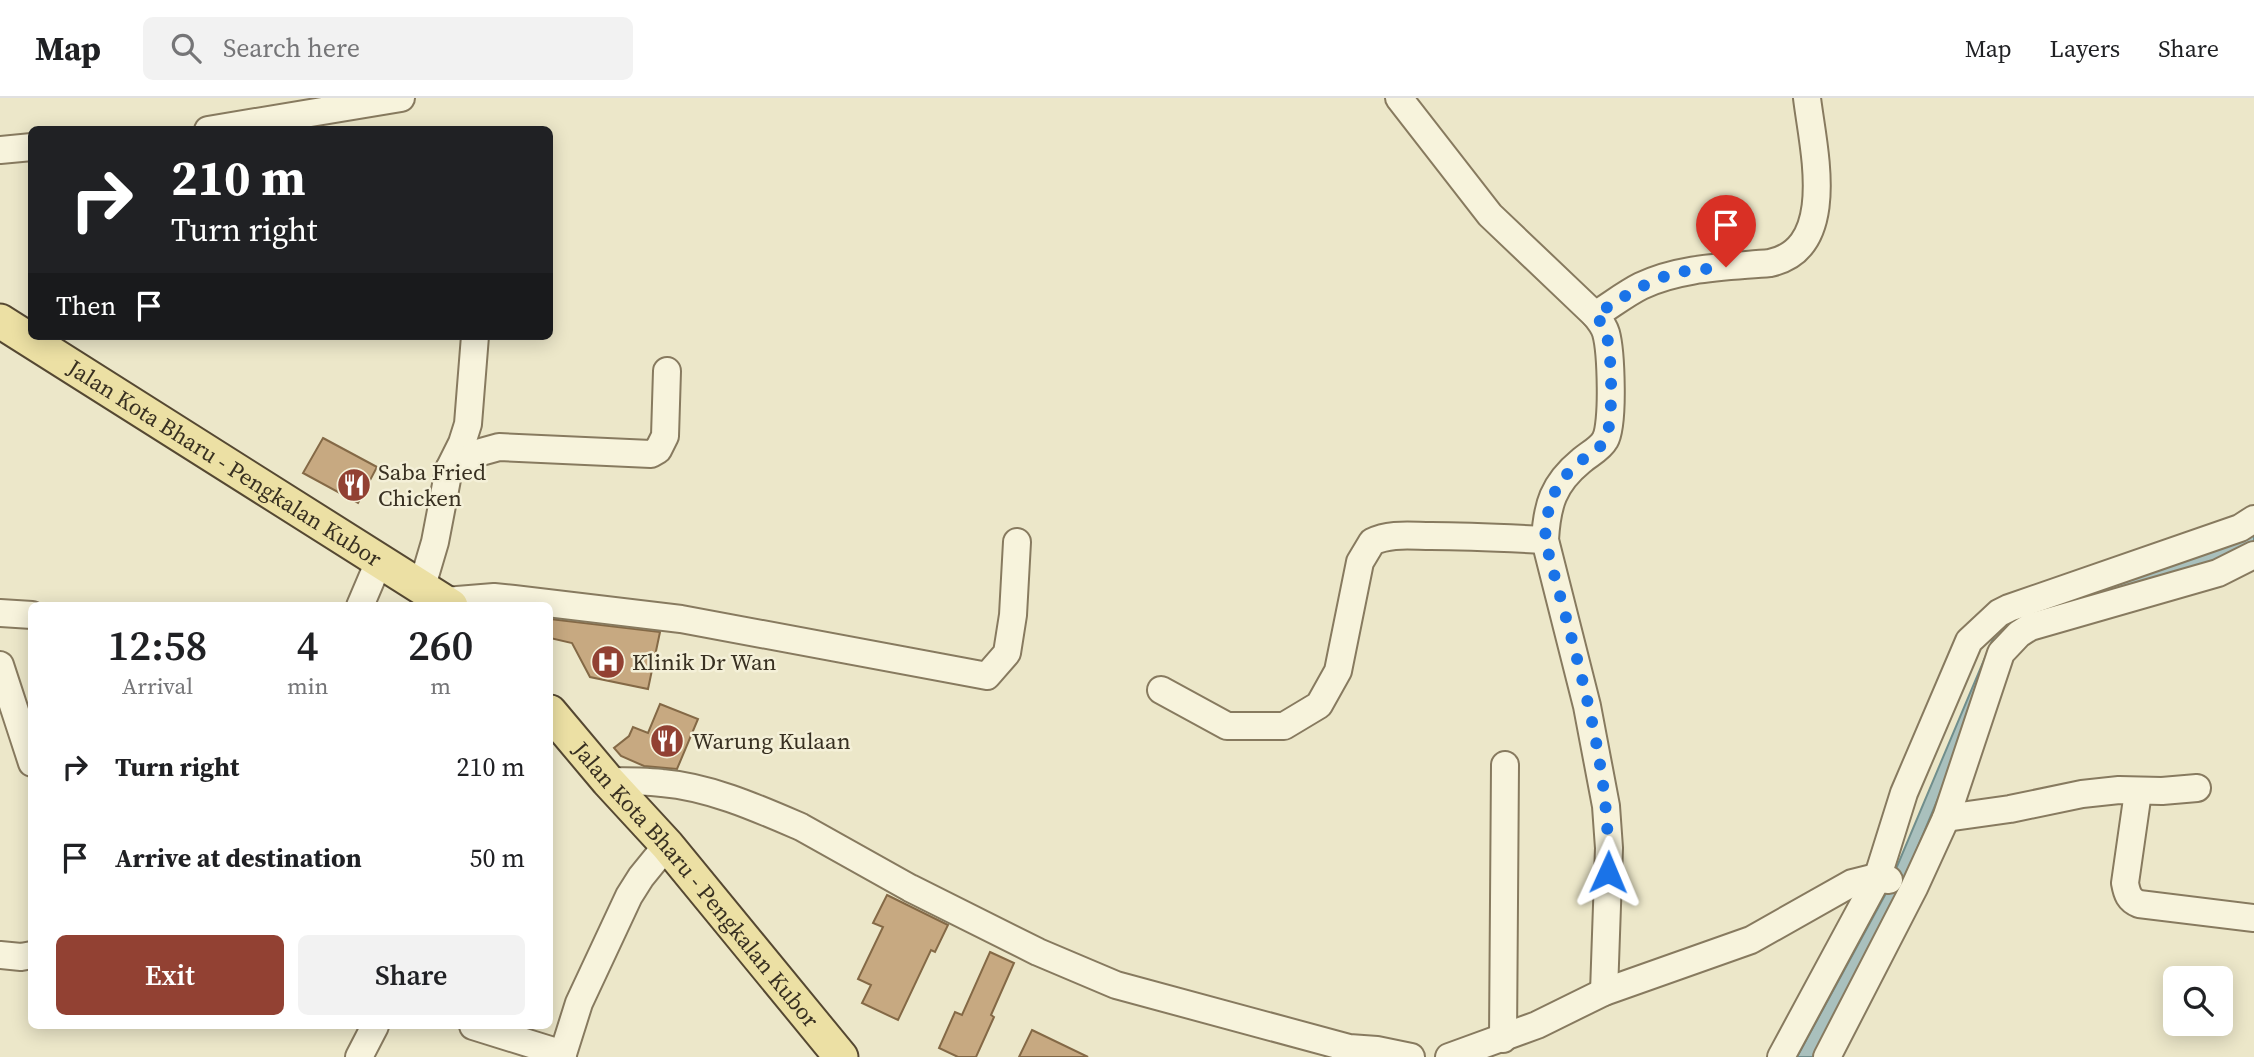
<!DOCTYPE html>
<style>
body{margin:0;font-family:"Source Serif 4",serif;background:#f2f2f2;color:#202124;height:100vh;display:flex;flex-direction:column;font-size:26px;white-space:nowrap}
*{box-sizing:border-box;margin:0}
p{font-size:23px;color:#757577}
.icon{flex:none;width:38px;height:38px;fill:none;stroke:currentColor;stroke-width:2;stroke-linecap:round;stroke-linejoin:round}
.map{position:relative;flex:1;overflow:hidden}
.sheet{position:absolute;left:28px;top:504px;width:525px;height:427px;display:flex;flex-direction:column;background:#fff;border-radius:10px;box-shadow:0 4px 18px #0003}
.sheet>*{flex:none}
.banner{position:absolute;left:28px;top:28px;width:525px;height:214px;border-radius:10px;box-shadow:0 4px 18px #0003;background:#202124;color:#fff;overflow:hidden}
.fabs{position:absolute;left:2163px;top:868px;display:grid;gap:14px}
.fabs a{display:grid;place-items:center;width:70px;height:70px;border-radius:10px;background:#fff;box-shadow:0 4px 18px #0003;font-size:35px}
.pin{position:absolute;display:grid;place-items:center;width:60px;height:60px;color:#fff;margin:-72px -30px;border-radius:50% 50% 50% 0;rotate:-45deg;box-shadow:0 0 7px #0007}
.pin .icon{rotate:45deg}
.me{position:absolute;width:77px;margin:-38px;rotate:1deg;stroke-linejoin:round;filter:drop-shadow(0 0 5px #0008)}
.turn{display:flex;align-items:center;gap:24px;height:147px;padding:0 28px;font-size:32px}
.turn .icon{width:91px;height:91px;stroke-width:2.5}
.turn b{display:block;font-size:49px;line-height:60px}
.then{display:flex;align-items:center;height:66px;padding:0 28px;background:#0003;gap:14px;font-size:26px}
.eta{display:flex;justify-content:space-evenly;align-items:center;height:119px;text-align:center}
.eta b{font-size:42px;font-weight:600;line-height:49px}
.primary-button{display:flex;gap:14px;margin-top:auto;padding:14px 28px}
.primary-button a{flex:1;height:80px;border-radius:10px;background:#924133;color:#fff;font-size:28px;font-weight:600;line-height:80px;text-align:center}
.primary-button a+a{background:#f2f2f2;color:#202124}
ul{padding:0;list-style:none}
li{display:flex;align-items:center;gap:21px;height:91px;padding:0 28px}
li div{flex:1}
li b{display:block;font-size:26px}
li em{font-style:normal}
header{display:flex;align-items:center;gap:42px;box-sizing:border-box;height:98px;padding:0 35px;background:#fff;border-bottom:2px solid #e0e0e0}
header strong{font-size:33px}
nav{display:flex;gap:38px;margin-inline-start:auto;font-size:24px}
.search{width:490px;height:63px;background:#f2f2f2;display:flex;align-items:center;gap:18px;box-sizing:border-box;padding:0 24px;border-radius:10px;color:#757577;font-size:26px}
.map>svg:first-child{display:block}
.water{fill:#a9c0bd;stroke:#708e8c;stroke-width:2}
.building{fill:#c7a981;stroke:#846946;stroke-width:2}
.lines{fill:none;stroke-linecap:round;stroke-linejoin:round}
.minor-casing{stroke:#877a5f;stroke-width:30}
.major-casing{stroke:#554832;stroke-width:37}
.minor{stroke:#f7f3dc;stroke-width:26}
.major{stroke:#ece0a4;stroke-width:33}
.route{stroke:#1a73e8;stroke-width:12;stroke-dasharray:0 21.6}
.labels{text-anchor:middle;stroke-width:5;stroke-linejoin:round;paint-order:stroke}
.street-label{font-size:23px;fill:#383021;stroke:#f4f0d8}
.poi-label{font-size:23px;fill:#383021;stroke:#f4f0d8;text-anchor:start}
</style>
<header>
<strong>Map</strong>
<div class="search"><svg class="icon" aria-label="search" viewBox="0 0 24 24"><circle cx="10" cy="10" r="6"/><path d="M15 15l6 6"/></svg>Search here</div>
<nav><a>Map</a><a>Layers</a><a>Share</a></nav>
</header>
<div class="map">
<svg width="2254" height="959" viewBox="0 0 2254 959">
<rect width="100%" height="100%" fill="#ece7c9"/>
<polygon class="water" points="2254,434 2254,451 2016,530 1985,588 1899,794 1820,959 1797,959 1885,797 2000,524"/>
<g class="building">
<polygon points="323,340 377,369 358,405 303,375"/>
<polygon points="550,521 660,534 648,591 590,579 572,545 550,540"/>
<polygon points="660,606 698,621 677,671 644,668 621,658 614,650 629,638 633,629 648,635"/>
<polygon points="887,797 948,827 935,854 931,852 898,922 862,905 871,887 858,881 883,829 873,825"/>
<polygon points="990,854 1014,865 991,917 994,919 976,959 958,959 939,950 955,914 962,917"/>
<polygon points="1032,932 1088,959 1019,959"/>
</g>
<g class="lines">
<g class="minor-casing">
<g id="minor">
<path d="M 1399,0 L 1490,117 L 1595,217 C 1600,223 1604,228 1606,235 C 1611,253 1614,327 1605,342 C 1600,351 1589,356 1581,363 C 1553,386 1547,407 1545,442 L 1587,608 L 1606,708 L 1609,750 L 1604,894"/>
<polyline points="208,32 401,0"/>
<polyline points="0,52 32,49"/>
<path d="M 1595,217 C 1610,208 1625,196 1641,188 C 1681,169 1727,169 1770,165 C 1839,150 1813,50 1807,0"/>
<polyline points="449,371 462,345 468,326 475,238"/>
<polyline points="422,488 435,444 449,371 481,354 499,349 651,356 658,352 665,338 667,273"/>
<polyline points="445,503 494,499 514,501 681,521 987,578 1007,555 1013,517 1017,444"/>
<polyline points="360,508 380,461"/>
<polyline points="0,515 32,517"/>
<polyline points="0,567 32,665"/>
<path d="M 1161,592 L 1227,628 L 1284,628 L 1319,607 L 1338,573 L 1360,464 L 1372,444 C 1390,435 1411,438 1431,438 C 1469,438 1507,440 1545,442"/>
<path d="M 608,683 C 626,683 644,683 662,685 C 710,689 757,710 801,729 L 910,790 L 1038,854 L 1116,887 L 1349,950 L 1377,952 L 1411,959"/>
<path d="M 2138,694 L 2125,785 C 2127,796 2129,802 2139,806 L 2254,820"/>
<polyline points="1946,720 2010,711 2082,696 2119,692 2162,693 2197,690"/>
<polyline points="0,857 21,859 32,857"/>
<polyline points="473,928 563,956"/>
<polyline points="1503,941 1505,667"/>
<polyline points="359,959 375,928"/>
<polyline points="562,959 579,905 629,798 641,779 667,747"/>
<polyline points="1449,959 1537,927 1604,894 1751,842 1852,785 1872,780 1889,782"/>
<polyline points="1781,959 1877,781 1904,695 1969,543 1999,515 2009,510 2240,430 2254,421"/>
<polyline points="1827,959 1914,790 1946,720 2001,555 2019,536 2030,529 2218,475 2254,457"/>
</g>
</g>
<g class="major-casing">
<g id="major">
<path id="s1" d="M 0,223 L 451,508"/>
<path id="s2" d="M 550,614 L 608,683 L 667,747 L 841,959"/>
</g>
</g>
<use href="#minor" class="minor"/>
<use href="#major" class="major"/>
</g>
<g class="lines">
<path class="route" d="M 1608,774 C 1611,661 1573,550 1545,442 C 1547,406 1553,386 1581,363 C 1589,356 1600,351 1605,342 C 1614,327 1612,253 1606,235 C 1604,228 1600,223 1595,217 C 1622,200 1648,181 1681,174 C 1695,171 1711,171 1726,169"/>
</g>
<defs>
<g id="restaurant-disc" transform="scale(1.75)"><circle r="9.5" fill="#924133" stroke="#f4f0d8"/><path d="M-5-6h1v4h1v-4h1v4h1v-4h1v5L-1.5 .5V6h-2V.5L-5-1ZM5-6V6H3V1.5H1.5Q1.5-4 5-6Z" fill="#fff"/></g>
<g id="hospital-disc" transform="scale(1.75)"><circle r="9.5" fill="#924133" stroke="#f4f0d8"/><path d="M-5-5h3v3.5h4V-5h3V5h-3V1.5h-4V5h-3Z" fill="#fff"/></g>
</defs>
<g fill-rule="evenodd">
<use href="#restaurant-disc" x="354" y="387"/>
<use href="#hospital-disc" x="608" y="564"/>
<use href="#restaurant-disc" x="667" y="643"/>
</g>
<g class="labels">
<g class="street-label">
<text dy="8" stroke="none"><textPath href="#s1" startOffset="266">Jalan Kota Bharu - Pengkalan Kubor</textPath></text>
<text dy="8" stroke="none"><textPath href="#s2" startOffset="226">Jalan Kota Bharu - Pengkalan Kubor</textPath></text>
</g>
<g class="poi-label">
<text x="378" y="382">Saba Fried<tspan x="378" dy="26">Chicken</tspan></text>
<text x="632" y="572">Klinik Dr Wan</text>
<text x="692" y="651">Warung Kulaan</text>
</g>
</g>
</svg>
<div class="fabs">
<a><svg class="icon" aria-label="search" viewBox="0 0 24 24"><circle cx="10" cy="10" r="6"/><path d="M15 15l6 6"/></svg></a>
</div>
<div class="pin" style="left:1726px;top:169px;background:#d93025"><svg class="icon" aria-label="arrive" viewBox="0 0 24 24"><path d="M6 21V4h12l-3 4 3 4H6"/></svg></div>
<svg class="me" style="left:1608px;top:774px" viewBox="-20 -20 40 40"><path d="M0-17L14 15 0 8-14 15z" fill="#1a73e8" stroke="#fff" stroke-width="4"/></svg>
<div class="banner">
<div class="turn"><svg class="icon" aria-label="right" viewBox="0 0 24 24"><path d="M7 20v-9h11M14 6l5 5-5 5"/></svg><div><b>210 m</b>Turn right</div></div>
<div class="then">Then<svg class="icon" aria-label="arrive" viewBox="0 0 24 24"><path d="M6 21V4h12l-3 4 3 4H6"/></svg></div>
</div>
<section class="sheet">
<div class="eta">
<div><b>12:58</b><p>Arrival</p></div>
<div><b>4</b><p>min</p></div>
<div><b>260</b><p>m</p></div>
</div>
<ul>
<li><svg class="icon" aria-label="right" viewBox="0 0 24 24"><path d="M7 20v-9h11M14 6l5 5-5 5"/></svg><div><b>Turn right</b></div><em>210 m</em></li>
<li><svg class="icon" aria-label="arrive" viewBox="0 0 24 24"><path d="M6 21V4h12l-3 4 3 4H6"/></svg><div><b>Arrive at destination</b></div><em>50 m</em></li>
</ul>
<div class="primary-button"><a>Exit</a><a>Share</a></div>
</section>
</div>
